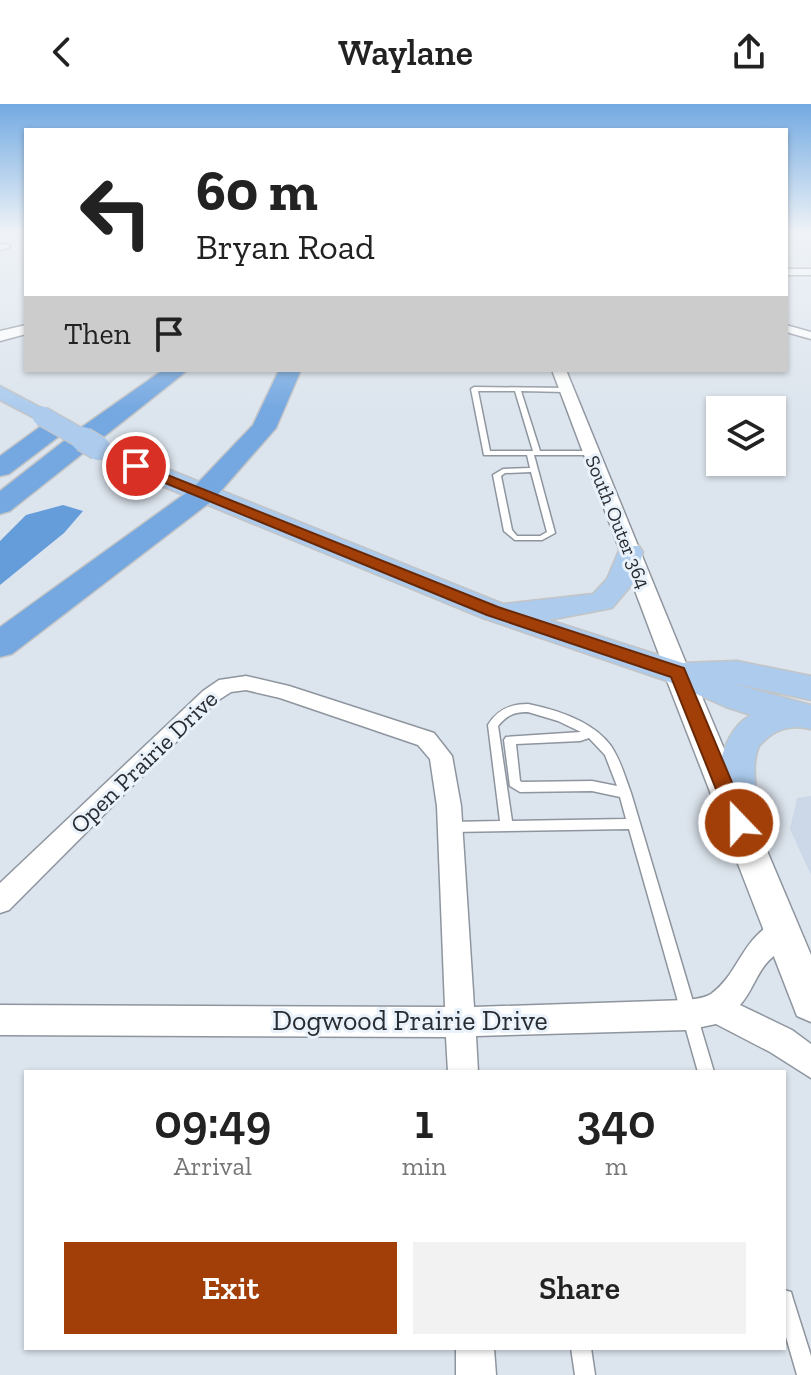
<!DOCTYPE html>
<style>
body{margin:0;font-family:"Zilla Slab",serif;background:#f2f2f2;color:#222;height:100vh;display:flex;flex-direction:column;font-size:30px;white-space:nowrap}
*{box-sizing:border-box;margin:0}
p{font-size:26px;color:#767676}
.icon{flex:none;width:44px;height:44px;fill:none;stroke:currentColor;stroke-width:2;stroke-linecap:round;stroke-linejoin:round}
.map{position:relative;flex:1;overflow:hidden}
.sheet{position:absolute;left:24px;top:966px;width:762px;height:280px;display:flex;flex-direction:column;background:#fff;border-radius:0px;box-shadow:0 2px 6px #0004}
.sheet>*{flex:none}
.top-card{position:absolute;left:24px;top:24px;width:764px;height:244px;border-radius:0px;box-shadow:0 2px 6px #0004;background:#fff;color:#222;overflow:hidden}
.fabs{position:absolute;left:706px;top:292px;display:grid;gap:16px}
.fabs a{display:grid;place-items:center;width:80px;height:80px;border-radius:0px;background:#fff;box-shadow:0 2px 6px #0004;font-size:40px}
.pin{position:absolute;display:grid;place-items:center;width:68px;height:68px;color:#fff;margin:-34px;border:4px solid #fff;border-radius:50%;box-shadow:0 2px 8px #0007}
.me{position:absolute;width:88px;margin:-44px;rotate:338deg;stroke-linejoin:round;filter:drop-shadow(0 0 6px #0008)}
.turn{display:flex;align-items:center;gap:28px;height:168px;padding:0 40px;font-size:36px}
.turn .icon{width:104px;height:104px;stroke-width:2.5}
.turn b{display:block;font-size:56px;line-height:68px}
.then{display:flex;align-items:center;height:76px;padding:0 40px;background:#0003;gap:16px;font-size:30px}
.eta{display:flex;justify-content:space-evenly;align-items:center;height:136px;text-align:center}
.eta b{font-size:48px;font-weight:600;line-height:56px}
.primary-button{display:flex;gap:16px;margin-top:auto;padding:16px 40px}
.primary-button a{flex:1;height:92px;border-radius:0px;background:#a23e07;color:#fff;font-size:32px;font-weight:600;line-height:92px;text-align:center}
.primary-button a+a{background:#f2f2f2;color:#222}
header{display:flex;justify-content:space-between;align-items:center;height:104px;padding:0 40px;background:#fff;font-size:36px;font-weight:600}
.map>svg:first-child{display:block}
.built{fill:#ccd8e7}
.water{fill:#659cda}
.lines{fill:none;stroke-linecap:round;stroke-linejoin:round}
.service-casing{stroke:#8e959e;stroke-width:3}
.minor-casing{stroke:#8e959e;stroke-width:3}
.tertiary-casing{stroke:#8e959e;stroke-width:3}
.secondary-casing{stroke:#8e959e;stroke-width:3}
.primary-casing{stroke:#c3c4c5;stroke-width:3}
.motorway-casing{stroke:#c3c4c5;stroke-width:3}
.service{fill:#fff;fill-rule:evenodd}
.minor{fill:#fff;fill-rule:evenodd}
.tertiary{fill:#fff;fill-rule:evenodd}
.secondary{fill:#fff;fill-rule:evenodd}
.primary{fill:#accbed;fill-rule:evenodd}
.motorway{fill:#75a8e1;fill-rule:evenodd}
.primary-bridge-far1-casing{stroke:#c3c4c5;stroke-width:21;stroke-linecap:butt}
.primary-bridge-casing{stroke:#c3c4c5;stroke-width:26;stroke-linecap:butt}
.primary-bridge-far1{stroke:#accbed;stroke-width:19}
.primary-bridge{stroke:#accbed;stroke-width:24}
.route{fill:#a23e07;stroke:#692805;stroke-width:2}
.labels{text-anchor:middle;stroke-width:6;stroke-linejoin:round;paint-order:stroke}
.far-street-label{font-size:20px;fill:#282b2f;stroke:#e9f1fa}
.street-label{font-size:24px;fill:#282b2f;stroke:#e9f1fa}
.near-street-label{font-size:28px;fill:#282b2f;stroke:#e9f1fa}
</style>
<header><svg class="icon" aria-label="back" viewBox="0 0 24 24"><path d="M15 5l-7 7 7 7"/></svg>Waylane<svg class="icon" aria-label="share" viewBox="0 0 24 24"><path d="M12 15V3M7 8l5-5 5 5M5 13v7h14v-7"/></svg></header>
<div class="map">
<svg width="811" height="1271" viewBox="0 0 811 1271">
<rect width="100%" height="100%" fill="#dce4ed"/>
<polygon class="built" points="811,692 811,771 790,725 797,694"/>
<polygon class="water" points="63,401 83,407 64,429 0,481 0,437 26,411"/>
<g class="lines">
<g class="service-casing">
<g id="service">
<path d="M 474,283 L 566,284 L 569,286 L 566,288 L 521,287 L 540,347 L 590,347 L 594,349 L 590,351 L 534,351 L 555,429 L 542,436 L 515,436 L 504,427 L 493,371 L 503,365 L 530,364 L 527,351 L 484,351 L 471,285 ZM 478,287 L 515,287 L 533,347 L 490,347 ZM 531,368 L 547,428 L 540,432 L 517,432 L 512,426 L 501,372 L 505,369 Z"/>
<path d="M 528,600 C 557,606 593,617 611,642 C 621,657 625,673 631,689 L 714,968 L 698,968 L 629,725 L 451,728 L 447,727 L 445,723 L 447,719 L 451,718 L 500,717 L 488,621 C 497,606 510,600 528,600 ZM 528,608 L 558,617 L 581,628 L 506,633 L 504,636 L 510,682 L 520,688 L 592,687 L 620,693 L 626,715 L 512,717 L 498,622 C 507,611 514,608 528,608 ZM 589,634 L 605,651 L 617,682 L 592,677 L 522,678 L 520,677 L 516,640 L 580,637 Z"/>
<polygon points="784,1186 791,1188 793,1195 811,1252 811,1271 797,1271 784,1226"/>
<polygon points="571,1244 591,1244 595,1271 575,1271"/>
</g>
</g>
<g class="minor-casing">
<g id="minor">
<polygon points="0,140 9,141 10,143 0,146"/>
<rect x="786" y="165" width="25" height="6"/>
<polygon points="786,221 811,228 811,235 786,228"/>
<path d="M 246,572 L 289,582 L 434,629 L 452,652 L 461,702 L 474,903 L 687,896 C 694,895 705,894 711,890 C 741,868 741,831 783,814 L 793,818 L 797,827 C 790,843 775,848 765,861 C 755,874 751,889 740,901 L 792,926 L 811,940 L 811,974 L 770,948 L 716,920 L 687,926 L 476,932 L 478,968 L 448,968 L 446,933 L 0,931 L 0,901 L 445,903 L 437,702 L 430,655 L 418,641 L 280,594 L 246,586 L 231,588 L 217,597 L 9,806 L 0,809 L 0,779 L 203,587 L 219,576 Z"/>
<polygon points="456,1244 494,1244 496,1271 456,1271"/>
</g>
</g>
<g class="tertiary-casing">
<polygon id="tertiary" points="552,266 566,266 690,569 686,575 678,578 670,575 666,569"/>
</g>
<g class="secondary-casing">
<g id="secondary">
<polygon points="26,221 26,230 0,237 0,227"/>
<polygon points="678,559 688,562 692,569 811,851 811,918 797,912 664,569 668,562"/>
</g>
</g>
<g class="primary-casing">
<g id="primary">
<polygon points="0,282 49,308 52,312 42,318 0,296"/>
<path d="M 98,337 L 503,500 L 593,490 L 607,475 L 621,442 L 639,442 L 643,448 L 634,478 L 612,504 L 549,516 L 683,559 L 737,557 L 811,572 L 811,596 L 731,579 L 811,601 L 811,625 C 789,620 774,625 759,642 C 747,670 765,703 752,730 L 739,735 L 726,730 C 710,697 716,629 751,611 L 726,603 L 667,577 L 483,514 L 147,376 L 90,349 L 87,344 L 90,339 Z"/>
</g>
</g>
<g class="motorway-casing">
<g id="motorway">
<polygon points="163,266 188,266 10,407 0,410 0,387 82,323"/>
<polygon points="279,266 301,266 276,324 213,396 12,550 0,553 0,523 193,384 253,321"/>
<polygon points="53,318 62,320 65,325 62,330 9,370 0,372 0,352 44,320"/>
</g>
</g>
<use href="#service" class="service"/>
<use href="#minor" class="minor"/>
<use href="#tertiary" class="tertiary"/>
<use href="#secondary" class="secondary"/>
<use href="#primary" class="primary"/>
<use href="#motorway" class="motorway"/>
<g class="primary-bridge-far1-casing">
<polyline id="primary-bridge-far1" points="42,312 86,337"/>
</g>
<g class="primary-bridge-casing">
<polyline id="primary-bridge" points="83,335 98,344"/>
</g>
<use href="#primary-bridge-far1" class="primary-bridge-far1"/>
<use href="#primary-bridge" class="primary-bridge"/>
</g>
<linearGradient id="sky" x2="0" y2="1"><stop stop-color="#73aae2"/><stop offset="0.42" stop-color="#eff3f7"/><stop offset="1" stop-color="#eff3f7" stop-opacity="0"/></linearGradient>
<rect width="811" height="306" fill="url(#sky)"/>
<polygon class="route" points="131,360 140,360 498,503 684,564 749,719 746,725 739,728 732,725 671,573 487,511 131,365"/>
<g class="labels">
<g class="far-street-label">
<text transform="translate(618 418) rotate(68)" y="7">South Outer 364</text>
</g>
<g class="street-label">
<text transform="translate(144 658) rotate(-44)" y="8">Open Prairie Drive</text>
</g>
<g class="near-street-label">
<text x="410" y="926">Dogwood Prairie Drive</text>
</g>
</g>
</svg>
<div class="fabs">
<a><svg class="icon" aria-label="layers" viewBox="0 0 24 24"><path d="M12 4l9 5-9 5-9-5zM3 14l9 5 9-5"/></svg></a>
</div>
<div class="pin" style="left:136px;top:362px;background:#d93025"><svg class="icon" aria-label="arrive" viewBox="0 0 24 24"><path d="M6 21V4h12l-3 4 3 4H6"/></svg></div>
<svg class="me" style="left:739px;top:719px" viewBox="-20 -20 40 40"><circle r="17" fill="#a23e07" stroke="#fff" stroke-width="3"/><path d="M0-11L8 9 0 5-8 9z" fill="#fff"/></svg>
<div class="top-card">
<div class="turn"><svg class="icon" aria-label="left" viewBox="0 0 24 24"><path d="M17 20v-9H6M10 6l-5 5 5 5"/></svg><div><b>60 m</b>Bryan Road</div></div>
<div class="then">Then<svg class="icon" aria-label="arrive" viewBox="0 0 24 24"><path d="M6 21V4h12l-3 4 3 4H6"/></svg></div>
</div>
<section class="sheet">
<div class="eta">
<div><b>09:49</b><p>Arrival</p></div>
<div><b>1</b><p>min</p></div>
<div><b>340</b><p>m</p></div>
</div>
<div class="primary-button"><a>Exit</a><a>Share</a></div>
</section>
</div>
